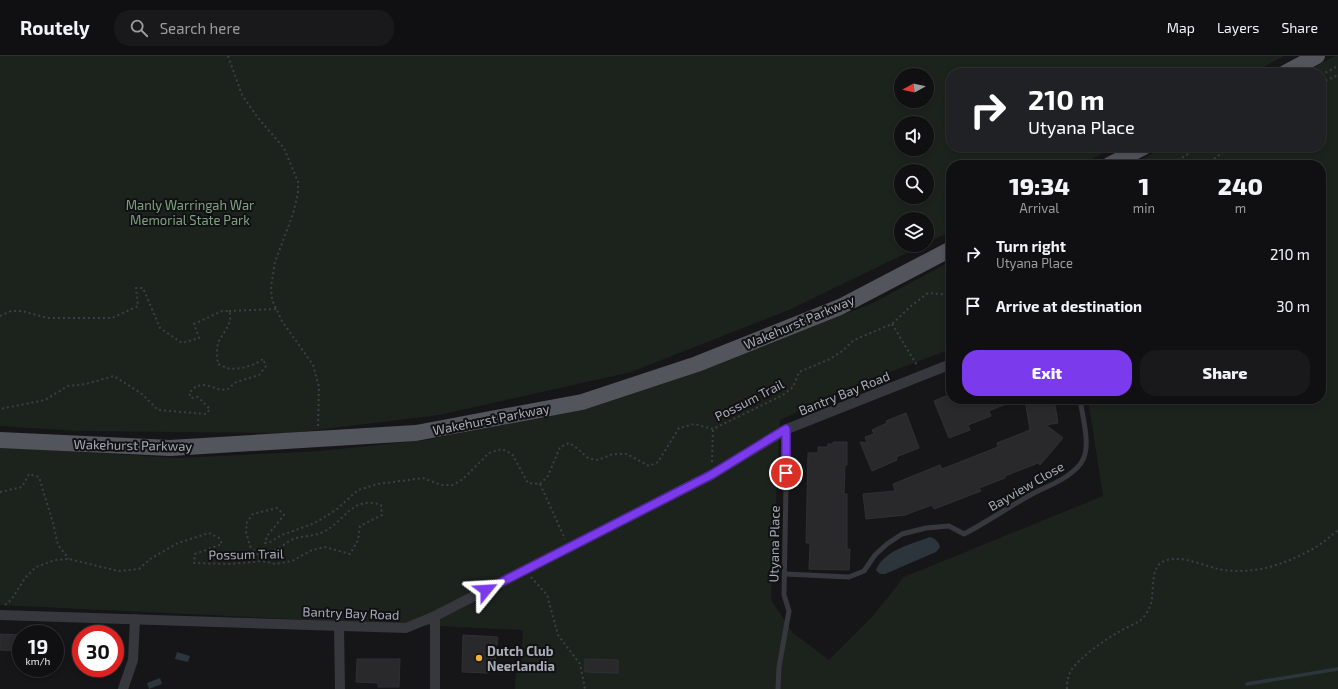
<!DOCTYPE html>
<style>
body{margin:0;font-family:"Exo 2",sans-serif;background:#19191b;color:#f1f3f6;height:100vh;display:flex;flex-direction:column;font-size:15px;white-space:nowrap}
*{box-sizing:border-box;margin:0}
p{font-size:13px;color:#9c9d9f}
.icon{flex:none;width:22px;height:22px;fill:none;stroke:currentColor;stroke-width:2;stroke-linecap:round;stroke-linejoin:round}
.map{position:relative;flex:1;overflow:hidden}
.sheet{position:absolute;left:946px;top:104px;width:380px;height:244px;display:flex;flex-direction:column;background:#101012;border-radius:16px;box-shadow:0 2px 6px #0003,0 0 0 1px #303032}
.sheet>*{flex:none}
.top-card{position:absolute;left:946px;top:12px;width:380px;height:84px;border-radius:16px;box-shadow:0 2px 6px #0003,0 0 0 1px #303032;background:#202124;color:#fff;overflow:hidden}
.needle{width:26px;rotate:262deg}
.tools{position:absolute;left:894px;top:12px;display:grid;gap:8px}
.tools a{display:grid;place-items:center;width:40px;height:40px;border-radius:50%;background:#101012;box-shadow:0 2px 6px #0003,0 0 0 1px #303032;font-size:20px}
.speed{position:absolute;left:12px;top:569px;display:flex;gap:8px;font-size:20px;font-weight:700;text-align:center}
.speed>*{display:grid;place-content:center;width:52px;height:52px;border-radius:50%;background:#101012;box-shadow:0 2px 6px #0003,0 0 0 1px #303032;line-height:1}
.speed small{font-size:10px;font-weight:400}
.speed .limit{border:6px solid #d22;background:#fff;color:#111}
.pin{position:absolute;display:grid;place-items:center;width:34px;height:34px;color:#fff;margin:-17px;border:2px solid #fff;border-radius:50%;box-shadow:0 1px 4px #0007}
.me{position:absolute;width:44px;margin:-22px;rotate:63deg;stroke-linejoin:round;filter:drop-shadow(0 0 3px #0008)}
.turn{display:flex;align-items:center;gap:14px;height:84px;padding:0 16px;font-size:18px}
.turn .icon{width:52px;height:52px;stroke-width:2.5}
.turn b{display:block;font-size:28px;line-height:34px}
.eta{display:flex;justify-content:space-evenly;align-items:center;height:68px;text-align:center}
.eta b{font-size:24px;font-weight:800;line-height:28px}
.primary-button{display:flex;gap:8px;margin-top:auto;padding:8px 16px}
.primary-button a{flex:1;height:46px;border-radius:16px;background:#7c3aed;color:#fff;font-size:16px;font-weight:800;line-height:46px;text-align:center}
.primary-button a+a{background:#19191b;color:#f1f3f6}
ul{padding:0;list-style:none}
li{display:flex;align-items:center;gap:12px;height:52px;padding:0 16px}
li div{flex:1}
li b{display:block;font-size:15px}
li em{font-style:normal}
header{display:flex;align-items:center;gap:24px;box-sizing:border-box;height:56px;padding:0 20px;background:#101012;border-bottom:1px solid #303032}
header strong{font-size:19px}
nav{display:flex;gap:22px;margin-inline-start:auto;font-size:14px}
.search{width:280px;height:36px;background:#19191b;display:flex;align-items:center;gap:10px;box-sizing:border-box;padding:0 14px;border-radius:16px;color:#9c9d9f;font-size:15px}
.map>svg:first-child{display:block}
.green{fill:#1c231d;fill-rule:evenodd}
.water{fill:#2c353c}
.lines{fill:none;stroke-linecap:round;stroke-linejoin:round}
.stream{stroke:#2c353c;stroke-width:3.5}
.building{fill:#29292c;stroke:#303034}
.path{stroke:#3d3f44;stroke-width:2;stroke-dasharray:2 3;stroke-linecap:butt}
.service{stroke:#37383d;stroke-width:5}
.minor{stroke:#37383d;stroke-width:10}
.primary{stroke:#53555c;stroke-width:16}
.route-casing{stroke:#51269a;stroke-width:10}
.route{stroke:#7c3aed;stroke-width:7}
.poi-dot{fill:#f2b134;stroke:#111113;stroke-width:1.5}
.labels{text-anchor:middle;stroke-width:4;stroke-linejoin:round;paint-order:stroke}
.park-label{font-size:13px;fill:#7fa381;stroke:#111113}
.street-label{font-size:13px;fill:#a8adb8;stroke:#111113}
.poi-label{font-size:13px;font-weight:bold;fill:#a8adb8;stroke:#111113;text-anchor:start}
</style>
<header>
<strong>Routely</strong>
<div class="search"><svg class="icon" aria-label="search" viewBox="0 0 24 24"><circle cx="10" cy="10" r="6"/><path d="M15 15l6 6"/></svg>Search here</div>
<nav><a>Map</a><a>Layers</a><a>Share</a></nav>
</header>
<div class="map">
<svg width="1338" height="633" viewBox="0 0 1338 633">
<rect width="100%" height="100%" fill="#161618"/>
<g class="green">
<path d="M 0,0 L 1284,0 L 1252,17 L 951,17 L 951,91 L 1114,91 L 1081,109 L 951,109 L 951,175 L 927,187 L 927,163 L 901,163 L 901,189 L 923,189 L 789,254 L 631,316 L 439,359 L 292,377 L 79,375 L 0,370 ZM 901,19 L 927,19 L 927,45 L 901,45 ZM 901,67 L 927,67 L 927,93 L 901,93 ZM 901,115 L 927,115 L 927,141 L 901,141 Z"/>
<polygon points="1335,0 1338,0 1338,633 515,633 516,617 521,617 523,574 0,549 0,391 177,402 320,395 427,384 590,351 716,309 873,247 951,205 951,293 853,330 780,364 771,544 793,577 829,604 872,561 904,521 1103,440 1088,343 1321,343 1321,109 1131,109 1165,91 1321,91 1321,17 1303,17"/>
</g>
<g class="water">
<path d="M 930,481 C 936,483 939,486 940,491 L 936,496 L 885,518 L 880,518 L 876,514 C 884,494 912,488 930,481 Z"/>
<polygon points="177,596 190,600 188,606 175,603"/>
<polygon points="160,622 162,628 149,633 147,627"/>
</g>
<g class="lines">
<polyline class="stream" points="1247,628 1338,613"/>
</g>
<g class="building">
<polygon points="951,338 951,343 1018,343 989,355 991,360 968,369 970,374 949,382 934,345"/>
<polygon points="1032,343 1054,343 1058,367 1046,369 1063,382 1040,409 1038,407 1005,420 1005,422 979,432 981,435 934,453 932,449 905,459 866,463 863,438 895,435 893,428 940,409 942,413 998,391 997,387 1030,374 1025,344"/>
<polygon points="906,357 919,392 896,401 897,404 872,415 860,386 867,387 865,381 874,378 872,374 887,367 886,365"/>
<polygon points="833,386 847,386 847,409 845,409 844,438 847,438 847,493 850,493 849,514 809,513 810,487 806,487 808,397 818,397 818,391 828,391 828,388 833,388"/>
<polygon points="0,578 21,579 21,595 0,594"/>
<polygon points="463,579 498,581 497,589 496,589 495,612 489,612 488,617 462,616"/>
<polygon points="357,603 400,603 399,631 378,631 378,627 356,626"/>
<polygon points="585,603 618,604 618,617 585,616"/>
</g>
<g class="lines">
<g class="path">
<polyline points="228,0 242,39 258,62 284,92 298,126 298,137 293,158 275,206 271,231 272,244 282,265 313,309 319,331 318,370"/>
<polyline points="1321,19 1338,10"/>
<polyline points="1321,27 1338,19"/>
<polyline points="1169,109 1185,100 1198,91"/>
<polyline points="1206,109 1230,91"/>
<polyline points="229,255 276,253"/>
<path d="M 0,260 L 11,255 L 22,255 L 47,262 L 112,262 L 138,250 L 136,232 L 143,232 L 160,272 L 182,287 L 199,282 L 194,268 L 222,255 L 229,255 C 234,266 224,275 219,285 C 216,292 217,301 218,308 C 221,309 224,311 227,312 C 238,315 255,309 263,303 L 266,310 L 259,319 L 236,326 L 228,333 L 221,334 L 206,329 L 196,330 L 189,337 L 191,342 L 198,341 L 210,353 L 206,358 L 158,354 L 142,338 L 114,320 L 86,328 L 68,330 L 45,344 L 0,353"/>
<polyline points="892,268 918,311"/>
<polyline points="712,406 713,373"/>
<polyline points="540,428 565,483"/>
<polyline points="0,436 22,431 29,418 39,421 53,467 58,489 69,503"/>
<polyline points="531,521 547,539 558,579 580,608 585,633"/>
<path d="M 5,549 L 12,543 L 25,522 L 36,511 L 55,504 L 69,503 L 118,515 L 139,513 L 150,503 L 178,487 L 209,477 L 219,482 L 222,488 L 195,498 L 194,507 L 231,508 L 262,505 L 275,508 L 292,505 L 312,494 L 325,491 L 350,498 L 358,484 L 360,470 L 382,459 L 381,449 C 351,439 345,466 323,476 C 314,480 305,480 296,482 C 289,484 283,490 277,493 C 271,496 265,498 259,500 L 250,490 L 246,476 L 247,466 L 253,458 L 277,452 L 284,459 L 267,480 L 265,487 L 270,486 L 282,479 L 315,467 L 336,454 L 358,434 L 378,428 L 423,422 L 441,429 L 453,429 L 463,423 L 489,397 L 502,393 L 512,398 L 528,427 L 540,428 L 548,420 L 560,391 L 569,387 L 578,393 L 588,402 L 598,404 L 613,398 L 627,398 L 649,410 L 658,406 L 679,372 L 694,368 L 713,373 L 783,339 L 793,331 L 799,316 L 828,304 L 841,296 L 854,284 L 892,268 L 911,250 L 928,237 L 951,239"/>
<path d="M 1067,633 C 1067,626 1068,619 1072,613 C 1081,601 1104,584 1117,577 C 1124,572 1134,569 1141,564 C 1147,558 1152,549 1152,540 C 1154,527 1151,508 1167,504 C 1184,500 1202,509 1218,513 C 1252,520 1287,508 1316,491 C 1324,486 1331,480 1338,474"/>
</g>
<g class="service">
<path d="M 785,518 L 849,521 L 864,515 L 875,499 L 887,488 L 902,478 L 926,472 L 949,470 L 964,478 C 989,465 1011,449 1036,436 C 1047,430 1061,426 1071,417 C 1078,412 1083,407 1085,398 C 1089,383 1082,358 1080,343"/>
<polyline points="778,633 779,611 789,555 784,539 787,373"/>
</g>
<g class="minor">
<polyline points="0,559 406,572 435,560 711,419 787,373 951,308"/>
<polyline points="339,570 340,633"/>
<polyline points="123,633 133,604 135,563"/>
<polyline points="435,633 435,560"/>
</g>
<g class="primary">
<polyline points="1285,17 1317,0"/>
<polyline points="1109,109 1144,91"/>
<polyline points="0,384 170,392 416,377 582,346 697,308 840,251 951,193"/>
</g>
</g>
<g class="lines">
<g class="route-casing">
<polyline id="route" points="486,534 711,419 786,373 786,417"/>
</g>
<use href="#route" class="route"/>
</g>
<circle class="poi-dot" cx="479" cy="602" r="4"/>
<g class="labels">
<g class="park-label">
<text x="190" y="154">Manly Warringah War<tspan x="190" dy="15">Memorial State Park</tspan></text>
</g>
<g class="street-label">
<text transform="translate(799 266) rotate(-23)" y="5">Wakehurst Parkway</text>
<text transform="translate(844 337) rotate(-22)" y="5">Bantry Bay Road</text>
<text transform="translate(749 344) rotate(-27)" y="5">Possum Trail</text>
<text transform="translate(491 363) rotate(-11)" y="5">Wakehurst Parkway</text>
<text transform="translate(133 389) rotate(1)" y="5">Wakehurst Parkway</text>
<text transform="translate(1026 430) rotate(-30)" y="5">Bayview Close</text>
<text transform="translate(774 488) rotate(-89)" y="5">Utyana Place</text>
<text transform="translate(246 498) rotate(-1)" y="5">Possum Trail</text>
<text transform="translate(351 557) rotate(2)" y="5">Bantry Bay Road</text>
</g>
<g class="poi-label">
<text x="487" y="600">Dutch Club<tspan x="487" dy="15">Neerlandia</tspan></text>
</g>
</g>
</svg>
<div class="tools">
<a><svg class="needle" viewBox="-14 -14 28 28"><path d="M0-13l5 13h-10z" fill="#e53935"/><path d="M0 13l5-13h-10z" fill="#9c9d9f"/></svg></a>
<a><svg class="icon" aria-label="sound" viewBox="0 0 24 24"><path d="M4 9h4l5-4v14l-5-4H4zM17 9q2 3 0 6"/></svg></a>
<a><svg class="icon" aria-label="search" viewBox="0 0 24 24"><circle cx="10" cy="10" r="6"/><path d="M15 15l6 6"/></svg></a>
<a><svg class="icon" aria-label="layers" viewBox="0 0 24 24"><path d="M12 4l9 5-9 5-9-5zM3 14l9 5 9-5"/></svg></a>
</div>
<div class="speed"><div>19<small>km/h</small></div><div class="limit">30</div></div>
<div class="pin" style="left:786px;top:417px;background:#d93025"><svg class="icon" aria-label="arrive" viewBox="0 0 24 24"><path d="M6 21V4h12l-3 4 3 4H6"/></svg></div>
<svg class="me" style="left:486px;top:534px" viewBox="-20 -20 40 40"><path d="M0-17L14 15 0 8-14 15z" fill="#7c3aed" stroke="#fff" stroke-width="4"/></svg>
<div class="top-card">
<div class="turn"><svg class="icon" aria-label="right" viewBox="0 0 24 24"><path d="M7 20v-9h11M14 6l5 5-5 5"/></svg><div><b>210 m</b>Utyana Place</div></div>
</div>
<section class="sheet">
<div class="eta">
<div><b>19:34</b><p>Arrival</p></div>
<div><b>1</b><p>min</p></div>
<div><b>240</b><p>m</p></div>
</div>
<ul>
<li><svg class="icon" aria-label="right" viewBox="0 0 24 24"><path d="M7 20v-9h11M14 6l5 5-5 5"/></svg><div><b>Turn right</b><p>Utyana Place</p></div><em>210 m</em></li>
<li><svg class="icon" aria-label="arrive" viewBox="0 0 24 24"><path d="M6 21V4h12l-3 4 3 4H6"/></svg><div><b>Arrive at destination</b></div><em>30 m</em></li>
</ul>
<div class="primary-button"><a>Exit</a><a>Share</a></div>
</section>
</div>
